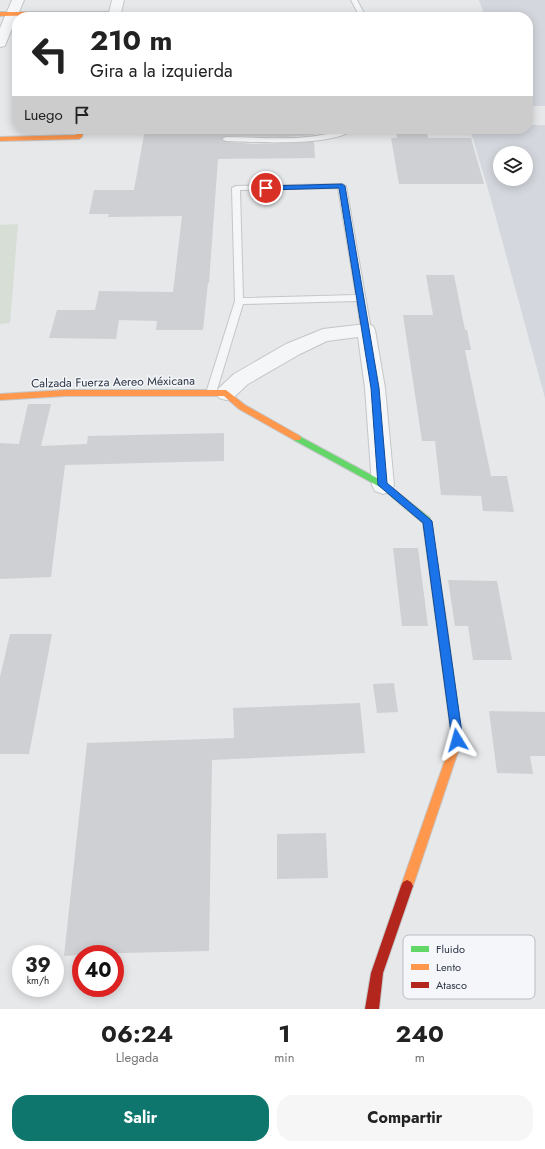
<!DOCTYPE html>
<html lang="es">
<meta charset="utf-8">
<style>
body{margin:0;font-family:Jost,sans-serif;background:#f6f6f6;color:#222;height:100vh;display:flex;flex-direction:column;font-size:15px;white-space:nowrap}
*{box-sizing:border-box;margin:0}
p{font-size:13px;color:#767676}
.icon{flex:none;width:22px;height:22px;fill:none;stroke:currentColor;stroke-width:2;stroke-linecap:round;stroke-linejoin:round}
.map{position:relative;height:1009px;overflow:hidden}
.sheet{display:flex;flex-direction:column;background:#fff;flex:1}
.sheet>*{flex:none}
.banner{position:absolute;left:12px;top:12px;width:521px;height:122px;border-radius:16px;box-shadow:0 2px 10px #0003;background:#fff;color:#222;overflow:hidden}
.controls{position:absolute;left:493px;top:146px;display:grid;gap:8px}
.controls a{display:grid;place-items:center;width:40px;height:40px;border-radius:50%;background:#fff;box-shadow:0 2px 10px #0003;font-size:20px}
.speed{position:absolute;left:12px;top:945px;display:flex;gap:8px;font-size:20px;font-weight:700;text-align:center}
.speed>*{display:grid;place-content:center;width:52px;height:52px;border-radius:50%;background:#fff;box-shadow:0 2px 10px #0003;line-height:1}
.speed small{font-size:10px;font-weight:400}
.speed .limit{border:6px solid #d22;background:#fff;color:#111}
.pin{position:absolute;display:grid;place-items:center;width:34px;height:34px;color:#fff;margin:-17px;border:2px solid #fff;border-radius:50%;box-shadow:0 1px 4px #0007}
.me{position:absolute;width:44px;margin:-22px;rotate:352deg;stroke-linejoin:round;filter:drop-shadow(0 0 3px #0008)}
.turn{display:flex;align-items:center;gap:14px;height:84px;padding:0 12px;font-size:18px}
.turn .icon{width:52px;height:52px;stroke-width:2.5}
.turn b{display:block;font-size:28px;line-height:34px}
.then{display:flex;align-items:center;height:38px;padding:0 12px;background:#0003;gap:8px;font-size:15px}
.eta{display:flex;justify-content:space-evenly;align-items:center;height:68px;text-align:center}
.eta b{font-size:24px;font-weight:700;line-height:28px}
.button{display:flex;gap:8px;margin-top:auto;padding:8px 12px}
.button a{flex:1;height:46px;border-radius:16px;background:#0f766e;color:#fff;font-size:16px;font-weight:700;line-height:46px;text-align:center}
.button a+a{background:#f6f6f6;color:#222}
.map>svg:first-child{display:block}
.built{fill:#d4d7dd;fill-rule:evenodd}
.green{fill:#d6ded6}
.building{fill:#ced0d3}
.lines{fill:none;stroke-linecap:round;stroke-linejoin:round}
.lane-casing{stroke:#c4c6c8;stroke-width:2}
.street-casing{stroke:#c4c6c8;stroke-width:2}
.fast-casing{stroke:#c4c6c8;stroke-width:2}
.slow-casing{stroke:#c4c6c8;stroke-width:2}
.jam-casing{stroke:#c4c6c8;stroke-width:2}
.lane{fill:#f5f6f7;fill-rule:evenodd}
.street{fill:#f5f6f7;fill-rule:evenodd}
.fast{fill:#63d668;fill-rule:evenodd}
.slow{fill:#ff974d;fill-rule:evenodd}
.jam{fill:#b3261e;fill-rule:evenodd}
.route{fill:#1a73e8;stroke:#114b97}
.labels{text-anchor:middle;stroke-width:3;stroke-linejoin:round;paint-order:stroke}
.street-label{font-size:12px;fill:#2b3445;stroke:#f4f6f9}
.key{fill:#f4f6f9;stroke:#b8bcc3;stroke-width:1}
.key-label{font-size:11px;fill:#2b3445}
</style>
<div class="map">
<svg width="545" height="1009" viewBox="0 0 545 1009">
<rect width="100%" height="100%" fill="#e6e8ea"/>
<g class="built">
<polygon points="479,0 545,0 545,106 528,106 528,17 485,17"/>
<path d="M 528,125 L 545,125 L 545,398 L 490,196 L 470,129 L 528,129 ZM 500,153 L 526,153 L 526,179 L 500,179 Z"/>
</g>
<polygon class="green" points="18,224 10,323 0,324 0,225"/>
<g class="building">
<polygon points="145,129 313,129 314,135 285,137 226,136 221,140 226,142 255,144 314,142 315,158 218,159 209,283 208,283 203,330 156,330 157,321 119,320 116,339 49,338 57,310 95,310 99,291 173,292 182,216 108,217 109,214 89,214 94,190 134,190"/>
<polygon points="396,129 426,129 428,138 471,138 484,184 399,184 391,138 397,138"/>
<polygon points="426,275 454,275 465,330 467,330 471,350 465,350 491,476 507,476 514,512 483,511 481,496 441,495 435,441 422,441 403,315 433,315"/>
<polygon points="28,404 51,404 41,446 87,444 88,436 224,433 224,461 65,465 51,577 0,579 0,443 19,444"/>
<polygon points="393,548 418,548 428,626 402,626"/>
<polygon points="448,580 497,581 512,660 473,660 468,626 455,626"/>
<polygon points="10,634 52,634 29,754 0,754 0,677"/>
<polygon points="394,683 398,712 377,713 373,684"/>
<polygon points="360,703 365,753 212,760 209,951 81,954 81,955 64,956 87,743 234,738 233,708"/>
<polygon points="489,711 545,712 545,756 530,756 533,774 497,773"/>
<polygon points="326,833 328,878 277,879 277,834"/>
</g>
<g class="lines">
<g class="lane-casing">
<g id="lane">
<polygon points="351,0 357,0 366,17 360,17"/>
<path d="M 344,129 L 354,129 C 333,147 254,142 226,141 L 222,139 L 226,137 C 264,137 307,143 344,129 Z"/>
<path d="M 342,184 L 346,186 L 371,330 L 369,332 L 366,333 L 361,330 L 357,301 L 243,304 L 216,393 L 214,396 L 208,396 L 206,393 L 235,301 L 232,188 L 236,186 ZM 338,188 L 356,295 L 243,298 L 240,190 Z"/>
</g>
</g>
<g class="street-casing">
<g id="street">
<polygon points="12,0 24,0 6,43 5,46 0,47 0,28"/>
<polygon points="112,0 124,0 120,17 108,17"/>
<polygon points="366,324 373,326 375,330 385,388 394,485 391,491 383,494 375,491 372,485 365,388 358,337 327,341 300,354 248,384 233,398 226,400 219,398 216,393 219,388 234,374 286,344 323,329"/>
</g>
</g>
<g class="fast-casing">
<polygon id="fast" points="297,435 386,483 430,518 445,612 443,615 440,616 437,615 435,612 423,523 380,487 294,440 293,438"/>
</g>
<g class="slow-casing">
<g id="slow">
<polygon points="0,12 115,12 117,13 115,14 0,16"/>
<polygon points="78,129 84,129 82,137 79,139 0,141 0,137 76,135"/>
<polygon points="65,390 226,390 245,405 300,436 301,438 300,440 294,440 239,409 224,396 65,396 0,400 0,394"/>
<polygon points="440,608 443,609 445,612 462,740 413,886 411,890 407,892 403,890 401,886 452,740 435,612 437,609"/>
</g>
</g>
<g class="jam-casing">
<polygon id="jam" points="407,880 411,882 413,886 383,973 379,1009 365,1009 371,973 401,886 403,882"/>
</g>
<use href="#lane" class="lane"/>
<use href="#street" class="street"/>
<use href="#fast" class="fast"/>
<use href="#slow" class="slow"/>
<use href="#jam" class="jam"/>
</g>
<polygon class="route" points="342,184 345,186 379,388 387,483 432,521 463,740 461,744 457,746 453,744 452,740 423,523 378,485 371,388 339,188 266,190 263,188 266,186"/>
<g class="labels">
<g class="street-label">
<text transform="translate(113 382) rotate(-1)" y="4">Calzada Fuerza Aereo Méxicana</text>
</g>
</g>
<rect x="403" y="935" width="132" height="64" rx="6" class="key"/>
<rect x="411" y="946" width="18" height="6" fill="#63d668"/>
<rect x="411" y="964" width="18" height="6" fill="#ff974d"/>
<rect x="411" y="982" width="18" height="6" fill="#b3261e"/>
<g class="key-label">
<text x="436" y="953">Fluido</text>
<text x="436" y="971">Lento</text>
<text x="436" y="989">Atasco</text>
</g>
</svg>
<div class="controls">
<a><svg class="icon" aria-label="layers" viewBox="0 0 24 24"><path d="M12 4l9 5-9 5-9-5zM3 14l9 5 9-5"/></svg></a>
</div>
<div class="speed"><div>39<small>km/h</small></div><div class="limit">40</div></div>
<div class="pin" style="left:266px;top:188px;background:#d93025"><svg class="icon" aria-label="arrive" viewBox="0 0 24 24"><path d="M6 21V4h12l-3 4 3 4H6"/></svg></div>
<svg class="me" style="left:457px;top:740px" viewBox="-20 -20 40 40"><path d="M0-17L14 15 0 8-14 15z" fill="#1a73e8" stroke="#fff" stroke-width="4"/></svg>
<div class="banner">
<div class="turn"><svg class="icon" aria-label="left" viewBox="0 0 24 24"><path d="M17 20v-9H6M10 6l-5 5 5 5"/></svg><div><b>210 m</b>Gira a la izquierda</div></div>
<div class="then">Luego<svg class="icon" aria-label="arrive" viewBox="0 0 24 24"><path d="M6 21V4h12l-3 4 3 4H6"/></svg></div>
</div>
</div>
<section class="sheet">
<div class="eta">
<div><b>06:24</b><p>Llegada</p></div>
<div><b>1</b><p>min</p></div>
<div><b>240</b><p>m</p></div>
</div>
<div class="button"><a>Salir</a><a>Compartir</a></div>
</section>
